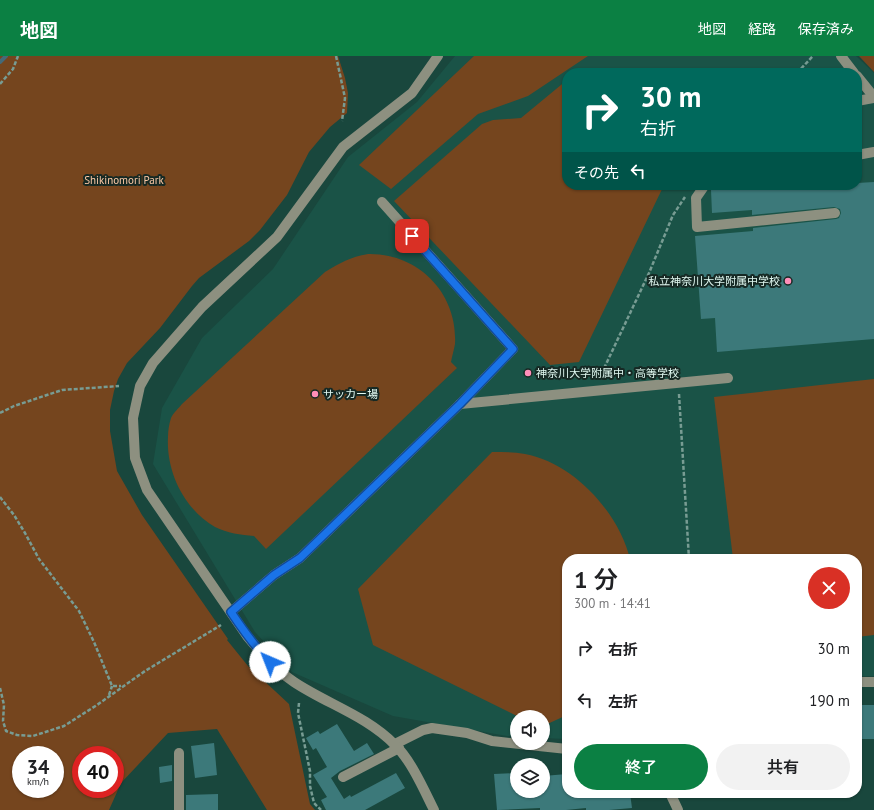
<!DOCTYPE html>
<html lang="ja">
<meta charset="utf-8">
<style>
body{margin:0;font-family:"PT Sans","Noto Sans JP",sans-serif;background:#f2f2f2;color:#202124;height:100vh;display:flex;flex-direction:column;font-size:15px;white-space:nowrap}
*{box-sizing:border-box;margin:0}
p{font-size:13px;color:#757577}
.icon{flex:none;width:22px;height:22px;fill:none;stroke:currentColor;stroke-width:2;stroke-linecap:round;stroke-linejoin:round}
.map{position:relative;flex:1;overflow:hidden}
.sheet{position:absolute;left:562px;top:498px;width:300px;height:244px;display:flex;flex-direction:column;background:#fff;border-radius:16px;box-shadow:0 1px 3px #0004}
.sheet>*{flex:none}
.top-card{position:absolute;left:562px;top:12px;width:300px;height:122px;border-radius:16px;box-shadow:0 1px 3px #0004;background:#00695c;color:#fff;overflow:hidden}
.tools{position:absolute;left:510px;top:654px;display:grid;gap:8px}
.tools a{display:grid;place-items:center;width:40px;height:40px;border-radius:50%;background:#fff;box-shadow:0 1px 3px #0004;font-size:20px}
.speed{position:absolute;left:12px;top:690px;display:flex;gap:8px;font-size:20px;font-weight:700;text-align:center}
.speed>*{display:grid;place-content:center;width:52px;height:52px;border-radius:50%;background:#fff;box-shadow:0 1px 3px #0004;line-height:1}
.speed small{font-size:10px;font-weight:400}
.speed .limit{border:6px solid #d22;background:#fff;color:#111}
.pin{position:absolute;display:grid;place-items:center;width:34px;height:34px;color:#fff;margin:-17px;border-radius:8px;box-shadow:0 2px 6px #0006}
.me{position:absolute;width:44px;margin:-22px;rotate:316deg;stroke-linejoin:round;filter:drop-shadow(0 0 3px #0008)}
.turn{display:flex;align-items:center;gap:14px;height:84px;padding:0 12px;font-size:18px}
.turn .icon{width:52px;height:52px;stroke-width:2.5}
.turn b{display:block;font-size:28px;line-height:34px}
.then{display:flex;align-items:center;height:38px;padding:0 12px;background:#0003;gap:8px;font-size:15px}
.round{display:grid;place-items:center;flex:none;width:42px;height:42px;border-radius:21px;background:#f2f2f2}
.summary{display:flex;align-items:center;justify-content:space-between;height:68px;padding:0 12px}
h1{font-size:24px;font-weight:600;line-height:30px}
.primary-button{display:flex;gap:8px;margin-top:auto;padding:8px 12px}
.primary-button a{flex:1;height:46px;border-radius:24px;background:#0b8043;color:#fff;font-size:16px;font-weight:600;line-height:46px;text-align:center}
.primary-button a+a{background:#f2f2f2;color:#202124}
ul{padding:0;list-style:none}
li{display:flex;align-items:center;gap:12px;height:52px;padding:0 12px}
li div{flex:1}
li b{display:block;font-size:15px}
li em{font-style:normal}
header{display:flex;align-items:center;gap:24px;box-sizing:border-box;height:56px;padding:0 20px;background:#0b8043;color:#fff}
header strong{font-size:19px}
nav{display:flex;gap:22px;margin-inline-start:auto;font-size:14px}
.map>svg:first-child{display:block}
.built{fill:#1a5347;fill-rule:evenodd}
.green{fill:#75451e;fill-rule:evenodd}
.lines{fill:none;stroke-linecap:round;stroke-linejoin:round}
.stream{stroke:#446a78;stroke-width:4}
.building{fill:#3c797a}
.path{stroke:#789c93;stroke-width:2.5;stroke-dasharray:4 2;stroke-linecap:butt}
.minor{stroke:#8d9080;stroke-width:10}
.route-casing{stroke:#114b97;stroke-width:10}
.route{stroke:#1a73e8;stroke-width:7}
.poi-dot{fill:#ff8eb9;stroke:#162924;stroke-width:1.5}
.labels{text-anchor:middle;stroke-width:4;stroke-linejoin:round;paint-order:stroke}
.park-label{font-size:11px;fill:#fcc9a6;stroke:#162924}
.poi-label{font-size:11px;fill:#e1f9f2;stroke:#162924;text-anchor:start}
</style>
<header>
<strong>地図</strong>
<nav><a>地図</a><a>経路</a><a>保存済み</a></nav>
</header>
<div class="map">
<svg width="874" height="754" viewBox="0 0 874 754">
<rect width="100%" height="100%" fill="#19473d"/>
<path class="built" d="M 455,0 L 856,0 L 874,17 L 874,620 L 857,620 L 857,503 L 567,503 L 567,683 L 543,682 L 543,661 L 517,661 L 517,680 L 507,680 L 393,660 L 292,616 L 255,576 L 153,408 L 162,352 L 202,282 L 273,213 L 348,101 L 417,46 ZM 567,17 L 857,17 L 857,129 L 567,129 Z"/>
<g class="green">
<path d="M 0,0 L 338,0 L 345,22 L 348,37 L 347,57 L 330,71 L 309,96 L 287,139 L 260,174 L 249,185 L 199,222 L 192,230 L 160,272 L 127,307 L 118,323 L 114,335 L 110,354 L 110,375 L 117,415 L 142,459 L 228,583 L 227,584 L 248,610 L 289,648 L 310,748 L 315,754 L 267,754 L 217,673 L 168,677 L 121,727 L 109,754 L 0,754 ZM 21,699 L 55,699 L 55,733 L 21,733 ZM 81,699 L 115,699 L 115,733 L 81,733 Z"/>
<polygon points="474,0 588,0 528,40 478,58 391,133 359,109"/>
<polygon points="859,0 874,0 874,16"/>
<polygon points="567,24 567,129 664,129 579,306 550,309 394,145 482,68 493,64 521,62"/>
<path d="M 368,198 C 418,197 458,237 455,288 C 454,294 452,300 451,306 L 457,312 L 266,493 L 254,480 C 241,479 227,477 215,471 C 184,453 166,416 168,381 C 168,375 169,368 171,362 C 173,357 179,352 182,348 L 325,216 C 340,207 350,201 368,198 Z"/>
<polygon points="874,323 874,579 857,581 857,503 733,503 714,341"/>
<path d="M 492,396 C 503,396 514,396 525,398 C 574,407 619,457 630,503 L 567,503 L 567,659 L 543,670 L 543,661 L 519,661 L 373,589 L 358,533 Z"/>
</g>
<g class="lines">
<polyline class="stream" points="0,6 6,0"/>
</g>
<g class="building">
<polygon points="874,126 874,283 717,296 715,262 701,263 695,180 753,175 753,172 836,163 839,162 841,157 840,153 834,151 752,159 752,154 712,157 711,134 749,131 749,129 857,129 857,127"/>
<rect x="857" y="649" width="17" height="34"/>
<polygon points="337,668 354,695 367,687 374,698 340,715 331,722 344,743 350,739 351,741 396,717 405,732 365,754 326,754 321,744 327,741 313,719 327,711 316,692 313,694 306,682 318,675 320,678"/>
<polygon points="214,687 217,719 195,722 191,690"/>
<polygon points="172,709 172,725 160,727 159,711"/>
<polygon points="517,717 517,735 543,735 543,720 567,718 567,737 630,737 632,752 609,754 586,754 586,752 566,754 540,754 540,752 497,754 494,718"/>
<polygon points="218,738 218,754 186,754 186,739"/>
</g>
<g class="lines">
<g class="path">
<polyline points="336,0 345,42 342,65"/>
<polyline points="797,17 813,0"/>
<polyline points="0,28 13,13 18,0"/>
<polyline points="599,323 649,217 673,159 685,141"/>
<polyline points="679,338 689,503"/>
<polyline points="0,357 14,350 62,334 119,330"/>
<polyline points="0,441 14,459 25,477 39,503 79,555 94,586 112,630 121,630"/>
<polyline points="0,632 4,649 3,665 6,675 17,679 33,680 64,670 97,649 145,615 221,569"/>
<polyline points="109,639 112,630"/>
<polyline points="299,647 298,657 310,715 310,730 314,747 321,754"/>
</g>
<g class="minor">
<polyline points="841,0 854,17"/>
<polyline points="857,20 874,41"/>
<polyline points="857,45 874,42"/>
<polyline points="857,99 874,96"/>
<polyline points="705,129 696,142 697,171 835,157"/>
<polyline points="460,348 728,322"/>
<polyline points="231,556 274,519 300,502 460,348 513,293 382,146"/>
<polyline points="857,626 874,626"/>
<polyline points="395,688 423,674 432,672 467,677 492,685 567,693"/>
<polyline points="179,697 179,754"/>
<polyline points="343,721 399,692"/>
<polyline points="670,737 678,754"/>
<path d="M 434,754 C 424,734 411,704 395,689 C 367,660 327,648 294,626 C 276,614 261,597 247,580 L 147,434 L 135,402 L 133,362 L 140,330 L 153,307 L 202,251 L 277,181 L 343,91 L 412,37 L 438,0"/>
</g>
</g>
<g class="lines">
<g class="route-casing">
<path id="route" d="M 270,606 C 255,591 243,574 231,556 L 274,519 L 300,502 L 460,348 L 513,293 L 412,180"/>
</g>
<use href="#route" class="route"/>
</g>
<g class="poi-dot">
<circle cx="788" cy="225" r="4"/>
<circle cx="528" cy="317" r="4"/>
<circle cx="315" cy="338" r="4"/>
</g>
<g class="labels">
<g class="park-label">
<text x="124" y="128">Shikinomori Park</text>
</g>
<g class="poi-label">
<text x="780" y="229" text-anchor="end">私立神奈川大学附属中学校</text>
<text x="536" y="321">神奈川大学附属中・高等学校</text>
<text x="323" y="342">サッカー場</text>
</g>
</g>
</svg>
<div class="tools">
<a><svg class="icon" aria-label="sound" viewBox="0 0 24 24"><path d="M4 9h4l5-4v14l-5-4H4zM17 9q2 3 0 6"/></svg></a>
<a><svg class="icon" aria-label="layers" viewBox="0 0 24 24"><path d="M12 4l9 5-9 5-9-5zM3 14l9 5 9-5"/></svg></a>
</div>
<div class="speed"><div>34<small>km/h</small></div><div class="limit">40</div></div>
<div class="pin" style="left:412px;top:180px;background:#d93025"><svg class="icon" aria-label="arrive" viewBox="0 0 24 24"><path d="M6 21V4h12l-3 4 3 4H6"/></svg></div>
<svg class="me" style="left:270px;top:606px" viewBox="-20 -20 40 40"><circle r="19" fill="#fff"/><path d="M0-13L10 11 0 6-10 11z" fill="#1a73e8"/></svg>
<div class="top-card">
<div class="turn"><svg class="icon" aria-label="right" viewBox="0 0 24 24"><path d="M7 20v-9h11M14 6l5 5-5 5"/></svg><div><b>30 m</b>右折</div></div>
<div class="then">その先<svg class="icon" aria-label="left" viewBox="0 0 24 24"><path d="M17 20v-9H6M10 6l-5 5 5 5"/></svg></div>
</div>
<section class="sheet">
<div class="summary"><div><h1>1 分</h1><p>300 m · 14:41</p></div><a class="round" style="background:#d93025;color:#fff"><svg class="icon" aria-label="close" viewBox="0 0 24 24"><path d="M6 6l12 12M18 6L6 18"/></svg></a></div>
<ul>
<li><svg class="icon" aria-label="right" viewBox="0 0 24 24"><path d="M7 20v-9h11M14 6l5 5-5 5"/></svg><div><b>右折</b></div><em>30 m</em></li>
<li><svg class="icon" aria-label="left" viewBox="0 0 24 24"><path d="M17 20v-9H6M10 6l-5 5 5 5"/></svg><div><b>左折</b></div><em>190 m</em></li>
</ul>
<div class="primary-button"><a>終了</a><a>共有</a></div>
</section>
</div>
